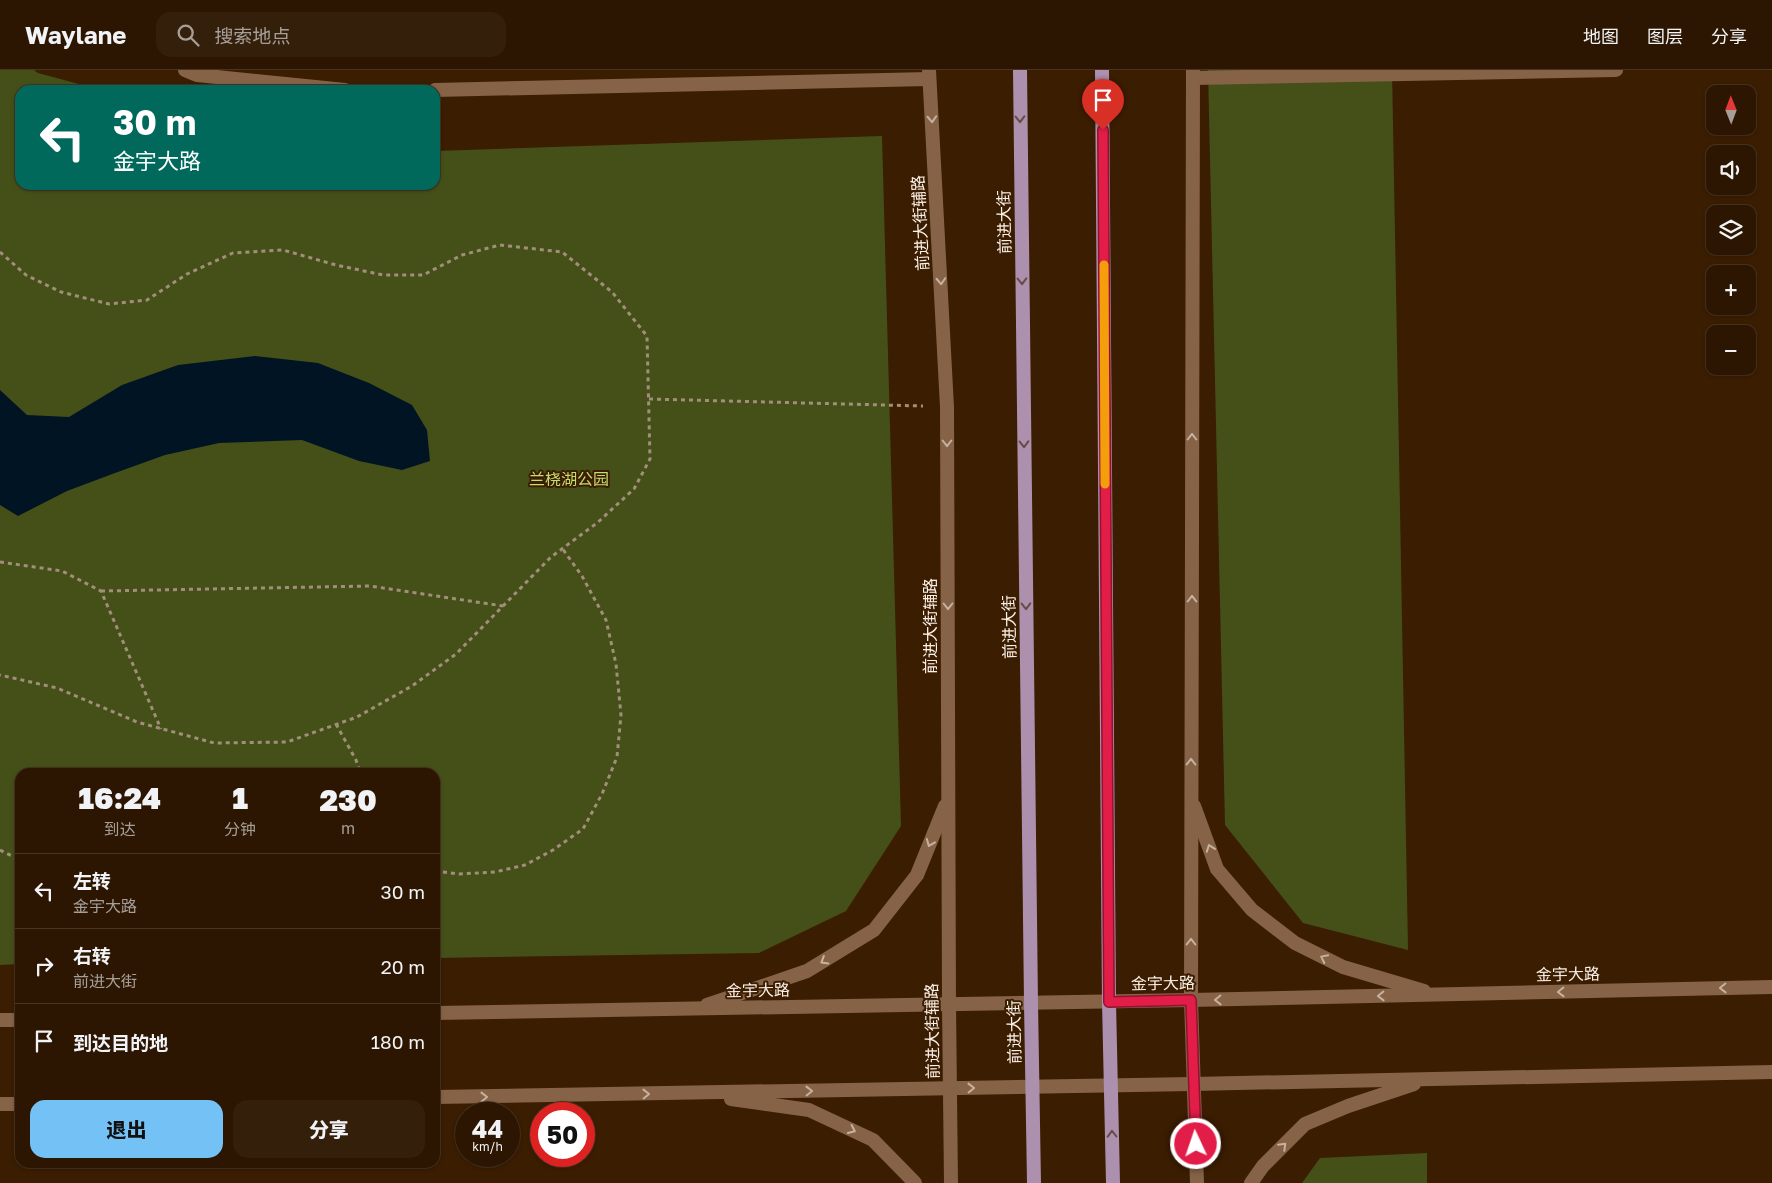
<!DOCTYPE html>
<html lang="zh">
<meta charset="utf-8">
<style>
body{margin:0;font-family:"Golos Text","Noto Sans SC",sans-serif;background:#341f0b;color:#f1f3f6;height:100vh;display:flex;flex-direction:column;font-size:19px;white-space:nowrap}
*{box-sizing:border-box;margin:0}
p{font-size:16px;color:#a69f99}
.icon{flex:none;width:28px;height:28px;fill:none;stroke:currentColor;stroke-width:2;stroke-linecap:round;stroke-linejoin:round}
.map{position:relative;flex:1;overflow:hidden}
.side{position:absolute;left:15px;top:698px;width:425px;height:400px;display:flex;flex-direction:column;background:#2c1601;border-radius:15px;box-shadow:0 1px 4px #0004,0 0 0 1px #483523}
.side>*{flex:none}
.guide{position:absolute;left:15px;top:15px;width:425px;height:105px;border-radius:15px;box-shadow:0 1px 4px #0004,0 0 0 1px #483523;background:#00695c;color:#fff;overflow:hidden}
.needle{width:32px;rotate:359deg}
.tools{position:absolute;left:1706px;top:15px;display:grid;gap:10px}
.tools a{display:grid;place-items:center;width:50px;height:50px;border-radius:10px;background:#2c1601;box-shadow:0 1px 4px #0004,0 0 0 1px #483523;font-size:25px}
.speed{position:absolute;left:455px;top:1032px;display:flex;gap:10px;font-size:25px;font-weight:700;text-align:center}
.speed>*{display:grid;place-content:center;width:65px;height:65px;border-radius:50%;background:#2c1601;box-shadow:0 1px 4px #0004,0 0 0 1px #483523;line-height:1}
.speed small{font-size:12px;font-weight:400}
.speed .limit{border:8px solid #d22;background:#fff;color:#111}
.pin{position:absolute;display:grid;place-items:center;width:42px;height:42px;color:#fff;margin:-51px -21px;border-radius:50% 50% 50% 0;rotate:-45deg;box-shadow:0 0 5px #0007}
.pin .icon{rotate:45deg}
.me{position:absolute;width:55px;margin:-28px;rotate:357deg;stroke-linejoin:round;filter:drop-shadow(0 0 4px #0008)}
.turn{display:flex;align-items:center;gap:18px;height:105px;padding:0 15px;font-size:22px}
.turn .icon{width:65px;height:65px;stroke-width:2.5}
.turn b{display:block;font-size:35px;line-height:42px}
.eta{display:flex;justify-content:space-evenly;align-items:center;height:85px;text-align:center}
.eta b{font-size:30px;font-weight:800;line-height:35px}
.primary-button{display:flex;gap:10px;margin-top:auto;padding:10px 15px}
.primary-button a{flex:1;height:58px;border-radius:15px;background:#73c1f5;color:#111;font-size:20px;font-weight:800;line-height:58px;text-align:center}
.primary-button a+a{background:#341f0b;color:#f1f3f6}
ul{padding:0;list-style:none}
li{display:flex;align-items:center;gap:15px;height:75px;padding:0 15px;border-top:1px solid #483523}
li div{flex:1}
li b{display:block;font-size:19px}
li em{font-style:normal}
header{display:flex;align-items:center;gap:30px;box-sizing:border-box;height:70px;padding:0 25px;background:#2c1601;border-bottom:1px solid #483523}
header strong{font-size:24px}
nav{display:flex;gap:28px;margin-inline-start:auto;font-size:18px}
.search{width:350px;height:45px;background:#341f0b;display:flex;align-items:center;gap:12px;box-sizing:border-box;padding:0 18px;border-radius:15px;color:#a69f99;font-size:19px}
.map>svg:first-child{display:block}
.green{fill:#455019}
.water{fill:#001423}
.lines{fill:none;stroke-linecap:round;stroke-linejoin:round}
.path{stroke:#a28e7b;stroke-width:3;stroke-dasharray:4 4;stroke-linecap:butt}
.tertiary{stroke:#866347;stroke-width:14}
.secondary{stroke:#866347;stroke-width:14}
.primary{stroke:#ac90ae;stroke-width:14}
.oneway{stroke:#c7b19f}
.oneway2{stroke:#684b46}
.route-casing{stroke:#92132f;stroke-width:12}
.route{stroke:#e11d48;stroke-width:9}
.slow{stroke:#f59e0b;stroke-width:9}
.labels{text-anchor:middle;stroke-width:4;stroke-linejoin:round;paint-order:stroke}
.street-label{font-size:16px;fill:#fdf1e7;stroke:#3b1d01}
.park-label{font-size:16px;fill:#c4dd6f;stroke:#3b1d01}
</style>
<header>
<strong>Waylane</strong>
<div class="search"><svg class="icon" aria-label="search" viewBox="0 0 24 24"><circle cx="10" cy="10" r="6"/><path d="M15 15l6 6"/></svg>搜索地点</div>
<nav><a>地图</a><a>图层</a><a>分享</a></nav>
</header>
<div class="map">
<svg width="1772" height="1113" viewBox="0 0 1772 1113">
<rect width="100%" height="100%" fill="#3b1d01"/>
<g class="green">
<polygon points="0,0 34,0 38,3 101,20 20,20 20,115 435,115 435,81 882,66 901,756 846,841 759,883 435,888 435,702 20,702 20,894 0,895"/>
<polygon points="1208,0 1392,0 1408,880 1303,853 1225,755"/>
<polygon points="1427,1083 1427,1113 1302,1113 1320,1088"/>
</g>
<polygon class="water" points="255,286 318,293 369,313 412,335 427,360 430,391 402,400 359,391 302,370 219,373 165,385 115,403 67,421 18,446 0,435 0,320 27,345 69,347 122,315 178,295"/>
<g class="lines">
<g class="path">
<polyline points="0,182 26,205 61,222 109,234 147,230 187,204 233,183 283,180 336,195 383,205 423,205 462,185 500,175 562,182 612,222 647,266 650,389 634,419 597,453 551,487 456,584 412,616 357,647 287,672 214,673 137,652 57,618 0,605"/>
<polyline points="649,329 923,336"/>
<polyline points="0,492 62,501 101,521 161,659"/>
<polyline points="101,521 370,516 503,536"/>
<polyline points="336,654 356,690 360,702"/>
<polyline points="0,780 20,790"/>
<polyline points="435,801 459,804 495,802 525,795 553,780 583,759 602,724 617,687 621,645 616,594 606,550 582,506 562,478"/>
</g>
<g class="tertiary">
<polyline points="185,0 197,5 345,20"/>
<polyline points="1193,8 1616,0"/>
<polyline points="435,20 929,9"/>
</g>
<g class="secondary">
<polyline points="929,0 947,337 949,934 951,1113"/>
<polyline points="1193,0 1191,930 1197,1113"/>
<polyline points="1194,736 1217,799 1252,840 1295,873 1343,897 1424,921"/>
<polyline points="707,935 807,901 874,860 917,805 945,736"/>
<polyline points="435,943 1191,930 1772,917"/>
<polyline points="0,950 20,950"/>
<polyline points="435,1027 1193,1014 1772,1002"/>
<polyline points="731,1029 809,1040 873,1070 915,1113"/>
<polyline points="0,1034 20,1034"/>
<polyline points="1251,1113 1263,1096 1305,1054 1348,1036 1414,1014"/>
</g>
<g class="primary">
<polyline points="1020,0 1031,933 1034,1113"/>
<polyline points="1102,0 1109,932 1113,1113"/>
</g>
</g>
<defs><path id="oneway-chevron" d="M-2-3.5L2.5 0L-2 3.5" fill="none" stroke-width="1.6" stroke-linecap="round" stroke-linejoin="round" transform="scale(1.25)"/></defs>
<g class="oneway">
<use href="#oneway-chevron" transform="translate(932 49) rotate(87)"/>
<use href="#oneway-chevron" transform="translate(941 211) rotate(87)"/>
<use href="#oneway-chevron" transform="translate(1192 367) rotate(-90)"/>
<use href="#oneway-chevron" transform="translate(947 373) rotate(90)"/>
<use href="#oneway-chevron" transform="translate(1192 529) rotate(-90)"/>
<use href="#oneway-chevron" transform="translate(948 536) rotate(90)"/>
<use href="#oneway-chevron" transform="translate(1191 692) rotate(-90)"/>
<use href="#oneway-chevron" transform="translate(930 773) rotate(112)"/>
<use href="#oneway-chevron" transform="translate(1210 778) rotate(-110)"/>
<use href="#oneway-chevron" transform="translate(1191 872) rotate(-90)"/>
<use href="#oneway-chevron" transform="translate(1324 888) rotate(-154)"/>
<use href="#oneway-chevron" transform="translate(824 891) rotate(149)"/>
<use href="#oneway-chevron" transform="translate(1723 918) rotate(179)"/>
<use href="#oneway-chevron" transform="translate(1561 922) rotate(179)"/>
<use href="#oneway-chevron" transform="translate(1381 926) rotate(179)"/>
<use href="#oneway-chevron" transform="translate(1218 930) rotate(179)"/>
<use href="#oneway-chevron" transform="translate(971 1018) rotate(-1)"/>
<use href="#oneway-chevron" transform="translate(809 1021) rotate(-1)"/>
<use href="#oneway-chevron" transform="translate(646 1024) rotate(-1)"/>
<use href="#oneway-chevron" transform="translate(484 1027) rotate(-1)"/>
<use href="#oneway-chevron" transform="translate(852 1060) rotate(25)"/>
<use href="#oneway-chevron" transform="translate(1283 1076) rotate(-45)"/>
</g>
<g class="oneway2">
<use href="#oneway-chevron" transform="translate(1020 49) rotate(89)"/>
<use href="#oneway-chevron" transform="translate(1022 211) rotate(89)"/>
<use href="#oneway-chevron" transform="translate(1024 374) rotate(89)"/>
<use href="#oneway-chevron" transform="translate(1026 536) rotate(89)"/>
<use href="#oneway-chevron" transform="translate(1112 1064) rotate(-91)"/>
</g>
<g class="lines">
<g class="route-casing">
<polyline id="route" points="1103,60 1109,932 1191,930 1196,1074"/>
</g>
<use href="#route" class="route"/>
<polyline class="slow" points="1104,195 1105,414"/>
</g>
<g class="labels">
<g class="street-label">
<text transform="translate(1004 152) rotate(-91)" y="6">前进大街</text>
<text transform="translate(920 153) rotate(-93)" y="6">前进大街辅路</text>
<text transform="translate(930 556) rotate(-90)" y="6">前进大街辅路</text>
<text transform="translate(1009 557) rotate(-91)" y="6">前进大街</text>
<text transform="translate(1568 904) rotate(-1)" y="6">金宇大路</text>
<text transform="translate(1163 913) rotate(-1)" y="6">金宇大路</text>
<text transform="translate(758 920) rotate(-1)" y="6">金宇大路</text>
<text transform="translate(932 961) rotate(-91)" y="6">前进大街辅路</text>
<text transform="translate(1014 962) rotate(-91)" y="6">前进大街</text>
</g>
<g class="park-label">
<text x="569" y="415">兰桡湖公园</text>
</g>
</g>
</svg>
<div class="tools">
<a><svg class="needle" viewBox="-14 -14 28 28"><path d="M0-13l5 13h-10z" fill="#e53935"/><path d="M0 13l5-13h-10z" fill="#a69f99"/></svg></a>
<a><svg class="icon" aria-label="sound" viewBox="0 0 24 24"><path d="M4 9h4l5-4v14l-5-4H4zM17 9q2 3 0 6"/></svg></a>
<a><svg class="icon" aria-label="layers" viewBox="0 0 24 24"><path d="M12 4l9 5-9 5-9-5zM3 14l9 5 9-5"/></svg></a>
<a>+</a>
<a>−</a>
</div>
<div class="speed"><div>44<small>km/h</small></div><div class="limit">50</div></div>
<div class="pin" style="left:1103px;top:60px;background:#d93025"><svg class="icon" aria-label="arrive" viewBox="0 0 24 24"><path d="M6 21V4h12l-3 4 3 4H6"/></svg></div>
<svg class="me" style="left:1196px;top:1074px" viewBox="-20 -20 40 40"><circle r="17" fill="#e11d48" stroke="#fff" stroke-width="3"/><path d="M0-11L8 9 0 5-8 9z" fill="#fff"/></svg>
<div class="guide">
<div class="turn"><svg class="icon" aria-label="left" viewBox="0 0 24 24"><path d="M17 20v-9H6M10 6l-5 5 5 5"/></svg><div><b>30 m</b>金宇大路</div></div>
</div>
<section class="side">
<div class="eta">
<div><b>16:24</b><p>到达</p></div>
<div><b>1</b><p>分钟</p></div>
<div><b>230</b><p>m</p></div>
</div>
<ul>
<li><svg class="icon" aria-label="left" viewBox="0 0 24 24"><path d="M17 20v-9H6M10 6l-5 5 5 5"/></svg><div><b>左转</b><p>金宇大路</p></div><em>30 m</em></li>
<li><svg class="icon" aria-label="right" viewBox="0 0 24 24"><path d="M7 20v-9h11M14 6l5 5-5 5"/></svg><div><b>右转</b><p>前进大街</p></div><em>20 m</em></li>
<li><svg class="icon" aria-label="arrive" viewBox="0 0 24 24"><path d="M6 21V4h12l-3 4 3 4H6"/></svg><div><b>到达目的地</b></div><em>180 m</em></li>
</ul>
<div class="primary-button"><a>退出</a><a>分享</a></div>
</section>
</div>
